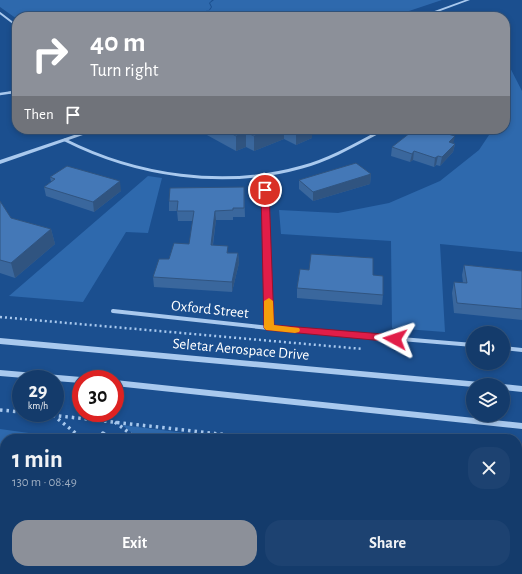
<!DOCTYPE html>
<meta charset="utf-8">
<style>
body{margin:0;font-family:"Alegreya Sans",sans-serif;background:#1d4271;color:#f1f3f6;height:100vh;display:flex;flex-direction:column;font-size:15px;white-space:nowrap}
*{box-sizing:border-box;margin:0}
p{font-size:13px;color:#9dadc1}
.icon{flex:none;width:22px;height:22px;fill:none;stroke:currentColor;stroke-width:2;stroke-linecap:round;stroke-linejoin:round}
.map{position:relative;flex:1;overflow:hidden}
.side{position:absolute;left:0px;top:434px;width:522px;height:140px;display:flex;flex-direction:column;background:#143b6b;border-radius:16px 16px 0 0;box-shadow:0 2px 6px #0003,0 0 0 1px #33557e}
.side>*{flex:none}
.banner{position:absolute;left:12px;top:12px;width:498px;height:122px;border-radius:16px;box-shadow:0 2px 6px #0003,0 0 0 1px #33557e;background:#8c9099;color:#fff;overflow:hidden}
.controls{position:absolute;left:466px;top:326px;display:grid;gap:8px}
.controls a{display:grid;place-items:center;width:44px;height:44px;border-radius:50%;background:#143b6b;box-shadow:0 2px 6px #0003,0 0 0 1px #33557e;font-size:20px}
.speed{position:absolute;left:12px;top:370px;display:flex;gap:8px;font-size:20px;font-weight:700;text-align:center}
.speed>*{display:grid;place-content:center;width:52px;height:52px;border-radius:50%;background:#143b6b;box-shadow:0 2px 6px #0003,0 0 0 1px #33557e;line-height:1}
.speed small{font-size:10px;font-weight:400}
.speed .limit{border:6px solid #d22;background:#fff;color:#111}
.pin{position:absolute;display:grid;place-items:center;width:34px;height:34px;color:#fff;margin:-17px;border:2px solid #fff;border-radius:50%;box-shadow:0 1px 4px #0007}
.me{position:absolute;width:44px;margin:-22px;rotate:275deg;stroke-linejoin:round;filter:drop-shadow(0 0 3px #0008)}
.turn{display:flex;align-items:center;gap:14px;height:84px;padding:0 12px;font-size:18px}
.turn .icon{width:52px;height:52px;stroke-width:2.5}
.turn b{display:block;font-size:28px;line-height:34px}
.then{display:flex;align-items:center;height:38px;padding:0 12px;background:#0003;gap:8px;font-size:15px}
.round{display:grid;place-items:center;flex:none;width:42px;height:42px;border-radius:16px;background:#1d4271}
.overview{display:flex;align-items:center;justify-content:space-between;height:68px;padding:0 12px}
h1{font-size:24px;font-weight:700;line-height:30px}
.cta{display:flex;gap:8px;margin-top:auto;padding:8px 12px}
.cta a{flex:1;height:46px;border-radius:16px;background:#8c9099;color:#fff;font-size:16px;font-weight:700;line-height:46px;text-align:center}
.cta a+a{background:#1d4271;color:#f1f3f6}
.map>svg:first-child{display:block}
.green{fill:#2e69ad}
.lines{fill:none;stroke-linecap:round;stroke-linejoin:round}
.path-far2{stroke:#a9c9ee;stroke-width:1.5;stroke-dasharray:1 2;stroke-linecap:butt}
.path-far1{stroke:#a9c9ee;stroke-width:2.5;stroke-dasharray:2 3;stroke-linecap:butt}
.path{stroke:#a9c9ee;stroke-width:3.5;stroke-dasharray:2.5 4;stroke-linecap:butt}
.service-far1{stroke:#a9c9ee;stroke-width:2}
.service{stroke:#a9c9ee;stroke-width:2.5}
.minor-far2{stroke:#a9c9ee;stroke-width:3}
.minor-far1{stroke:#a9c9ee;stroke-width:4}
.minor{stroke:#a9c9ee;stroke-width:5}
.tertiary{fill:#a9c9ee;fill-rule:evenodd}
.wall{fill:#3a679d}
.shaded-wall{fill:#305480}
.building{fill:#4478b7;stroke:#305480}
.route{fill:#e11d48;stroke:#92132f}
.slow{fill:#f59e0b}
.labels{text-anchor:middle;stroke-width:3;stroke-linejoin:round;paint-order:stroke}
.street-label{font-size:15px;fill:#fff;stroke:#1b4f8f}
</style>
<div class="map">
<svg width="522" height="574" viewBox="0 0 522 574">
<rect width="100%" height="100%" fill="#1b4f8f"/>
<g class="green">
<polygon points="0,0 212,0 209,3 211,7 209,10 199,13 210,10 212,7 210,3 214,0 442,0 391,17 17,17 17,19 0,7"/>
<polygon points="505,58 522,91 522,252 440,244 445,332 392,328 391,241 281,234 279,210 338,213 389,203 440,181 479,150 493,129 505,129"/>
<polygon points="148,176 162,178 148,233 126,232 83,302 9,296"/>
<polygon points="122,425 233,439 140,439"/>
<polygon points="0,429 72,439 5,439 5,569 62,569 67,574 0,574"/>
<polygon points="517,474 522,475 522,550 517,554"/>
<polygon points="314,569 501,569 496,574 320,574"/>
</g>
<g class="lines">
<polyline class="path-far2" points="397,17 411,12"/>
<polyline class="path-far1" points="0,317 363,349"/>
<g class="path">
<polyline points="0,410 21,412"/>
<polyline points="33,413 264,439"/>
<polyline points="53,415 83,439"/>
<polyline points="115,422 137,439"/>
<polyline points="517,469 522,469"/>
<polyline points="517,563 522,558"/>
<polyline points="242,569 248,574"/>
<polyline points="310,569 317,574"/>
<polyline points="0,571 5,567"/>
<polyline points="506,574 511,569"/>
</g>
<g class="service-far1">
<polyline points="0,13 17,26"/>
<polyline points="8,93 17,91"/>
</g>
<polyline class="service" points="0,94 14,92"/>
<g class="minor-far2">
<path d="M 65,140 C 136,176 224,189 302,167 C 328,160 353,146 377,133 L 380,129"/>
<polyline points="264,174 265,213"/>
</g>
<g class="minor-far1">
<polyline points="265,212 269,328"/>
<polyline points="113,311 269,328 473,345"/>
<polyline points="503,348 522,350"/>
</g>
<g class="minor">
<polyline points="103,434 109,439"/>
<polyline points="276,569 283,574"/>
</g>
<g class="tertiary">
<polygon points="465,0 470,0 424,17 418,17"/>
<polygon points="92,129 100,129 0,164 0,160"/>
<polygon points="0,338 480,382 483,383 484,385 473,385 473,387 0,344"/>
<polygon points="0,370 81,377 84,379 81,379 81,383 55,381 55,379 36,379 0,376"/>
<polygon points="115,380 522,423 522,429 115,386"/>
<polygon points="503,384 522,386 522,392 503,390 503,385 500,385"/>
</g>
</g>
<g class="wall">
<polygon points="196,129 312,129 312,138 296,145 284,139 254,151 246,147 236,151"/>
<polygon points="440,132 453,143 455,144 453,152 440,166 436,165 434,167 413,160 410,162 391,156 392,147"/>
<polygon points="371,174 370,184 313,201 299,189 299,180"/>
<polygon points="50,177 121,191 94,212 46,196 44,187 51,182"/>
<polygon points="244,187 245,217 233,217 233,220 216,220 213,245 229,253 238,253 239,263 232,292 154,287 153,277 169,259 189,244 193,221 178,221 177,211 169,211 169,201"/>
<polygon points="0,201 11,218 51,229 55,244 15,278 0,273"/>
<polygon points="464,265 522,271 522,320 454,313 452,293 454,282 463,283 462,275"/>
<polygon points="373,275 383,295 382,305 297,298 297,288"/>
<polygon points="80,569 180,569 175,574 82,574"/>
</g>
<g class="shaded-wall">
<polygon points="271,129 284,129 284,139 254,151 254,136"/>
<polygon points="299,129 312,129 312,138 296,145 296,130"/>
<polygon points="246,132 246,147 236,151 236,136"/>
<polygon points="455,136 453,145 449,142"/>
<polygon points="455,144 453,152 440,166 442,157"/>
<polygon points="414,151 413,160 410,162 412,154"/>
<polygon points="438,156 436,165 434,167 435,158"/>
<polygon points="371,174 370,184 313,201 313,192"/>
<polygon points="120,181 121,191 94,212 93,202"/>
<polygon points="215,211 216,220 211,255 211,245"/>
<polygon points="51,229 55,244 15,278 11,263"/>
<polygon points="238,253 239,263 232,292 232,282"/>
<polygon points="168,569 180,569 175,574 163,574"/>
</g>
<g class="building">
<polygon points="223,129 271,129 254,136 246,132 236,136"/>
<polygon points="415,129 440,129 437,131 455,136 449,142 455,144 442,157 438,156 435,158 414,151 412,154 392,147"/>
<polygon points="356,163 371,174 313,192 299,180"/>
<polygon points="67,166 120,181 93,202 44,187 55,179 50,177"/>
<polygon points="244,187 244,208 233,208 233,210 215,211 211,245 228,246 227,253 238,253 232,282 153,277 159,259 169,259 174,243 189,244 194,211 177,211 178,201 169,201 170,188"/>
<polygon points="0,201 11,218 51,229 11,263 0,260"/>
<polygon points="311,254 373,258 373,275 383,276 383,295 297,288 300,269 309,270"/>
<polygon points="464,265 522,271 522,309 457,303 454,282 467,283"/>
<polygon points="83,569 168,569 163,574 88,574"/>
</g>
<polygon class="route" points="265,187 269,190 274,325 395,335 400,339 398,341 395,342 266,330 264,328 261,190"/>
<polygon class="slow" points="269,298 273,301 274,325 299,328 300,330 299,332 295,333 266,330 264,328 264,301"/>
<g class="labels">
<g class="street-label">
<text transform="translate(210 309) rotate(6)" y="5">Oxford Street</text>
<text transform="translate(241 349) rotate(5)" y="5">Seletar Aerospace Drive</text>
</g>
</g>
</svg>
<div class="controls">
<a><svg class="icon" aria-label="sound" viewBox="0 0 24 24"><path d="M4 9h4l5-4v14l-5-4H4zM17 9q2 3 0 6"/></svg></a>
<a><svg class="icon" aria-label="layers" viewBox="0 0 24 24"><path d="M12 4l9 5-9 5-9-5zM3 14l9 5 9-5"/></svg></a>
</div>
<div class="speed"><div>29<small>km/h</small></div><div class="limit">30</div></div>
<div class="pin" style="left:265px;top:190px;background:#d93025"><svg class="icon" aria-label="arrive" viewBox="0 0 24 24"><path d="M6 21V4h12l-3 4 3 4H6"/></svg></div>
<svg class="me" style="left:395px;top:339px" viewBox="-20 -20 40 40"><path d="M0-17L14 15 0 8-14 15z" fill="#e11d48" stroke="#fff" stroke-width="4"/></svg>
<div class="banner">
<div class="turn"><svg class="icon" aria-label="right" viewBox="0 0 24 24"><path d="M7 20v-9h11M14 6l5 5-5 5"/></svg><div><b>40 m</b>Turn right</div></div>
<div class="then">Then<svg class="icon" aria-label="arrive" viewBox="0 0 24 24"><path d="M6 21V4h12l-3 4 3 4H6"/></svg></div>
</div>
<section class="side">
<div class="overview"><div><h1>1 min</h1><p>130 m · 08:49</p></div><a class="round"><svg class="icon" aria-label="close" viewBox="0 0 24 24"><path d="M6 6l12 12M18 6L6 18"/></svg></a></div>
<div class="cta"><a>Exit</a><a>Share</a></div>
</section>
</div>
